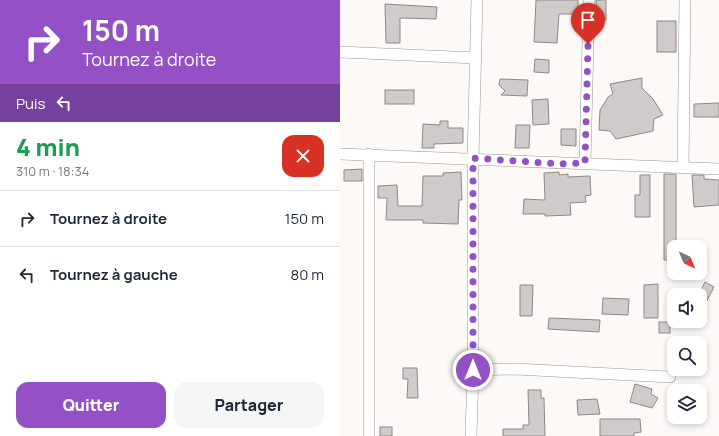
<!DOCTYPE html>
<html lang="fr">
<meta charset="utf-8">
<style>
body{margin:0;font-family:Manrope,sans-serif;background:#f6f6f7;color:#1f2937;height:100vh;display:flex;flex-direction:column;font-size:15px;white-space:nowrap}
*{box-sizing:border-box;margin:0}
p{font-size:13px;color:#747a83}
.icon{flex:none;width:22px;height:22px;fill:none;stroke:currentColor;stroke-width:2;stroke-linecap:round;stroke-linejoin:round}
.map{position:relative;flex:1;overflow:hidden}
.sheet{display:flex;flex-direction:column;background:#fff;width:340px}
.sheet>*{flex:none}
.hud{background:#9451c6;color:#fff;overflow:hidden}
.needle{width:26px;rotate:136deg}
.fabs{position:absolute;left:327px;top:240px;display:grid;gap:8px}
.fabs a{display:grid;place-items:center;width:40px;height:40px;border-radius:8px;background:#fff;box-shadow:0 2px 6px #0003;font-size:20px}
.pin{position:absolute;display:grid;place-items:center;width:34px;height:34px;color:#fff;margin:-41px -17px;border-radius:50% 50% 50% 0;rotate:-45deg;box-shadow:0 0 4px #0007}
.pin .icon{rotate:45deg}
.me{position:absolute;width:44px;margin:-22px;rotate:0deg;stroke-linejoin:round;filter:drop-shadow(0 0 3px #0008)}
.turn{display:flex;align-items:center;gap:14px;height:84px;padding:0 16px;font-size:18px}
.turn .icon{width:52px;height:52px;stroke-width:2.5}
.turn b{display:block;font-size:28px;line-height:34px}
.then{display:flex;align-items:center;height:38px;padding:0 16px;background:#0003;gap:8px;font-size:15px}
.round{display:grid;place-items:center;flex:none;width:42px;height:42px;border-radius:12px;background:#f6f6f7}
.summary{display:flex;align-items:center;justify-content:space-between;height:68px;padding:0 16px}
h1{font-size:24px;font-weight:800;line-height:30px;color:#1e9e55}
.action{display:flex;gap:8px;margin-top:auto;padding:8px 16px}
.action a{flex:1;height:46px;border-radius:12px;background:#9451c6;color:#fff;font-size:16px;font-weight:800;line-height:46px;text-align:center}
.action a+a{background:#f6f6f7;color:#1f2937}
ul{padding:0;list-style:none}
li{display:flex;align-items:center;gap:12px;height:56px;padding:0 16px;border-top:1px solid #e0e1e3}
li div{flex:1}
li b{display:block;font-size:15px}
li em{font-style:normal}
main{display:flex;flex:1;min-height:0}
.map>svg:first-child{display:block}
.building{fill:#d0cbca;stroke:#8e8989}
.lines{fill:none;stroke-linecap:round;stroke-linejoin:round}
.minor-casing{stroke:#9b9795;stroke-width:12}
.minor{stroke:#fff;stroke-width:11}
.route{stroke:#9451c6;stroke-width:7;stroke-dasharray:0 12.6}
</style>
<main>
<section class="sheet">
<div class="hud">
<div class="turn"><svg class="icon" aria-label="right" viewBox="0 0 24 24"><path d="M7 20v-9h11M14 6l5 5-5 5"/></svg><div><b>150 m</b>Tournez à droite</div></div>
<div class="then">Puis<svg class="icon" aria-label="left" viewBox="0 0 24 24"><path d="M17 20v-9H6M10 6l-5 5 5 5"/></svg></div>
</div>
<div class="summary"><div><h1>4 min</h1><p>310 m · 18:34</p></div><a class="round" style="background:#d93025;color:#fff"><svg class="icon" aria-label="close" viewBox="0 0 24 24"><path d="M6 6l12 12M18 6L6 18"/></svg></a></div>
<ul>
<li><svg class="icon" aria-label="right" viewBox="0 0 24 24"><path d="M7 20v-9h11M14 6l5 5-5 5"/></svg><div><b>Tournez à droite</b></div><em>150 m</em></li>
<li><svg class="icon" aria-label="left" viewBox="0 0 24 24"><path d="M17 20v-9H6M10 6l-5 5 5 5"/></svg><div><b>Tournez à gauche</b></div><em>80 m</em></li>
</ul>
<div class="action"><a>Quitter</a><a>Partager</a></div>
</section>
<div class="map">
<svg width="379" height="436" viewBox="0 0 379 436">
<rect width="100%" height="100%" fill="#fdf9f7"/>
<g class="building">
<polygon points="196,0 238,0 238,14 219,14 217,43 194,42"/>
<rect x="256" y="0" width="10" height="20"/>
<polygon points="45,4 97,7 96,19 60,18 60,43 46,43"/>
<rect x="317" y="21" width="19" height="31"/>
<polygon points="195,59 209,60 209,73 194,72"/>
<polygon points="302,78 302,88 313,99 323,115 314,119 313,131 276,139 270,131 259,130 260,110 268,97 273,94 270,84"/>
<polygon points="160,79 188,80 187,96 161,95 165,91 159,85"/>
<rect x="45" y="90" width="29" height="14"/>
<polygon points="208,99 209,124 193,125 192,100"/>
<polygon points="379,103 379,117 354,117 354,104"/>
<polygon points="100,121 108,121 108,128 123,128 123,143 94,144 94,148 82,148 83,124 100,125"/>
<polygon points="176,125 190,125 189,148 175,148"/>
<polygon points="221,129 236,129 236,146 221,145"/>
<polygon points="22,169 22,181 4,181 4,170"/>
<polygon points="121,172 122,200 119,200 118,224 83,223 83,220 46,220 47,198 38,198 38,186 57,185 58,206 82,206 83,176 103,176 103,173"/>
<polygon points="219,172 219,175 228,174 228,177 250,176 251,195 245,196 246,202 230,203 231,215 205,216 205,214 183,214 184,199 205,200 204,173"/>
<polygon points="324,174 336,174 336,247 334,247 334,260 324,260"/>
<polygon points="300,175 310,175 310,217 295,217 295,195 300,195"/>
<polygon points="352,175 364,175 364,179 379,180 379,205 354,207"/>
<polygon points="365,282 374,287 360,314 360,292"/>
<polygon points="318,284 318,318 304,318 304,285"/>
<polygon points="180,285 193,285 192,316 180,316"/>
<polygon points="263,298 289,299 288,315 262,314"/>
<polygon points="209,318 260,320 259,332 208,329"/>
<rect x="319" y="322" width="11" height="11"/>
<polygon points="63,368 77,368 78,398 67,398 68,379 63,379"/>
<polygon points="295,384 312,389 311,394 318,398 312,408 290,402"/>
<polygon points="188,390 201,390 201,398 204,398 205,436 163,436 163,429 183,429 183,425 189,425"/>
<polygon points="257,399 260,414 238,415 237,400"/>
<polygon points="260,419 300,419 301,432 294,433 294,436 260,436"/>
<rect x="40" y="427" width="12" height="9"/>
</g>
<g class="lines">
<g class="minor-casing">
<g id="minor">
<polyline points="0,52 136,58"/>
<polyline points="0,154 379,169"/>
<polyline points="245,163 249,0"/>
<polyline points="343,167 345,0"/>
<polyline points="133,370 175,369 330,377"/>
<polyline points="29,436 29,154"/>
<polyline points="131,436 133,370 133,158 137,0"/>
</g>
</g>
<use href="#minor" class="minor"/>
</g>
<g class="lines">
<polyline class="route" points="133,370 133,158 220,164 245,163 248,44"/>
</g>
</svg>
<div class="fabs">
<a><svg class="needle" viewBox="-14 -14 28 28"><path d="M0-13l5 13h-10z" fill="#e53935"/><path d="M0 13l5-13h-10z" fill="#747a83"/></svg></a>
<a><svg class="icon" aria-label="sound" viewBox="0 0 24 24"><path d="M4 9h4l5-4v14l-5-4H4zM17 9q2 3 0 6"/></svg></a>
<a><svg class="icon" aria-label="search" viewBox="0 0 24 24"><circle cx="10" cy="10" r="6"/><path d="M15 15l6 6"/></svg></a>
<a><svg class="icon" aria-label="layers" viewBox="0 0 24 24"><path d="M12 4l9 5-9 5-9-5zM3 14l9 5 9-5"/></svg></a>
</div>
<div class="pin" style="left:248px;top:44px;background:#d93025"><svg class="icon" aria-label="arrive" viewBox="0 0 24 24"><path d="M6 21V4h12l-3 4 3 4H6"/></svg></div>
<svg class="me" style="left:133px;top:370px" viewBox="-20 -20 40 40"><circle r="17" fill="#9451c6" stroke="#fff" stroke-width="3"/><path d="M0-11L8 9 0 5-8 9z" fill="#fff"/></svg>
</div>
</main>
